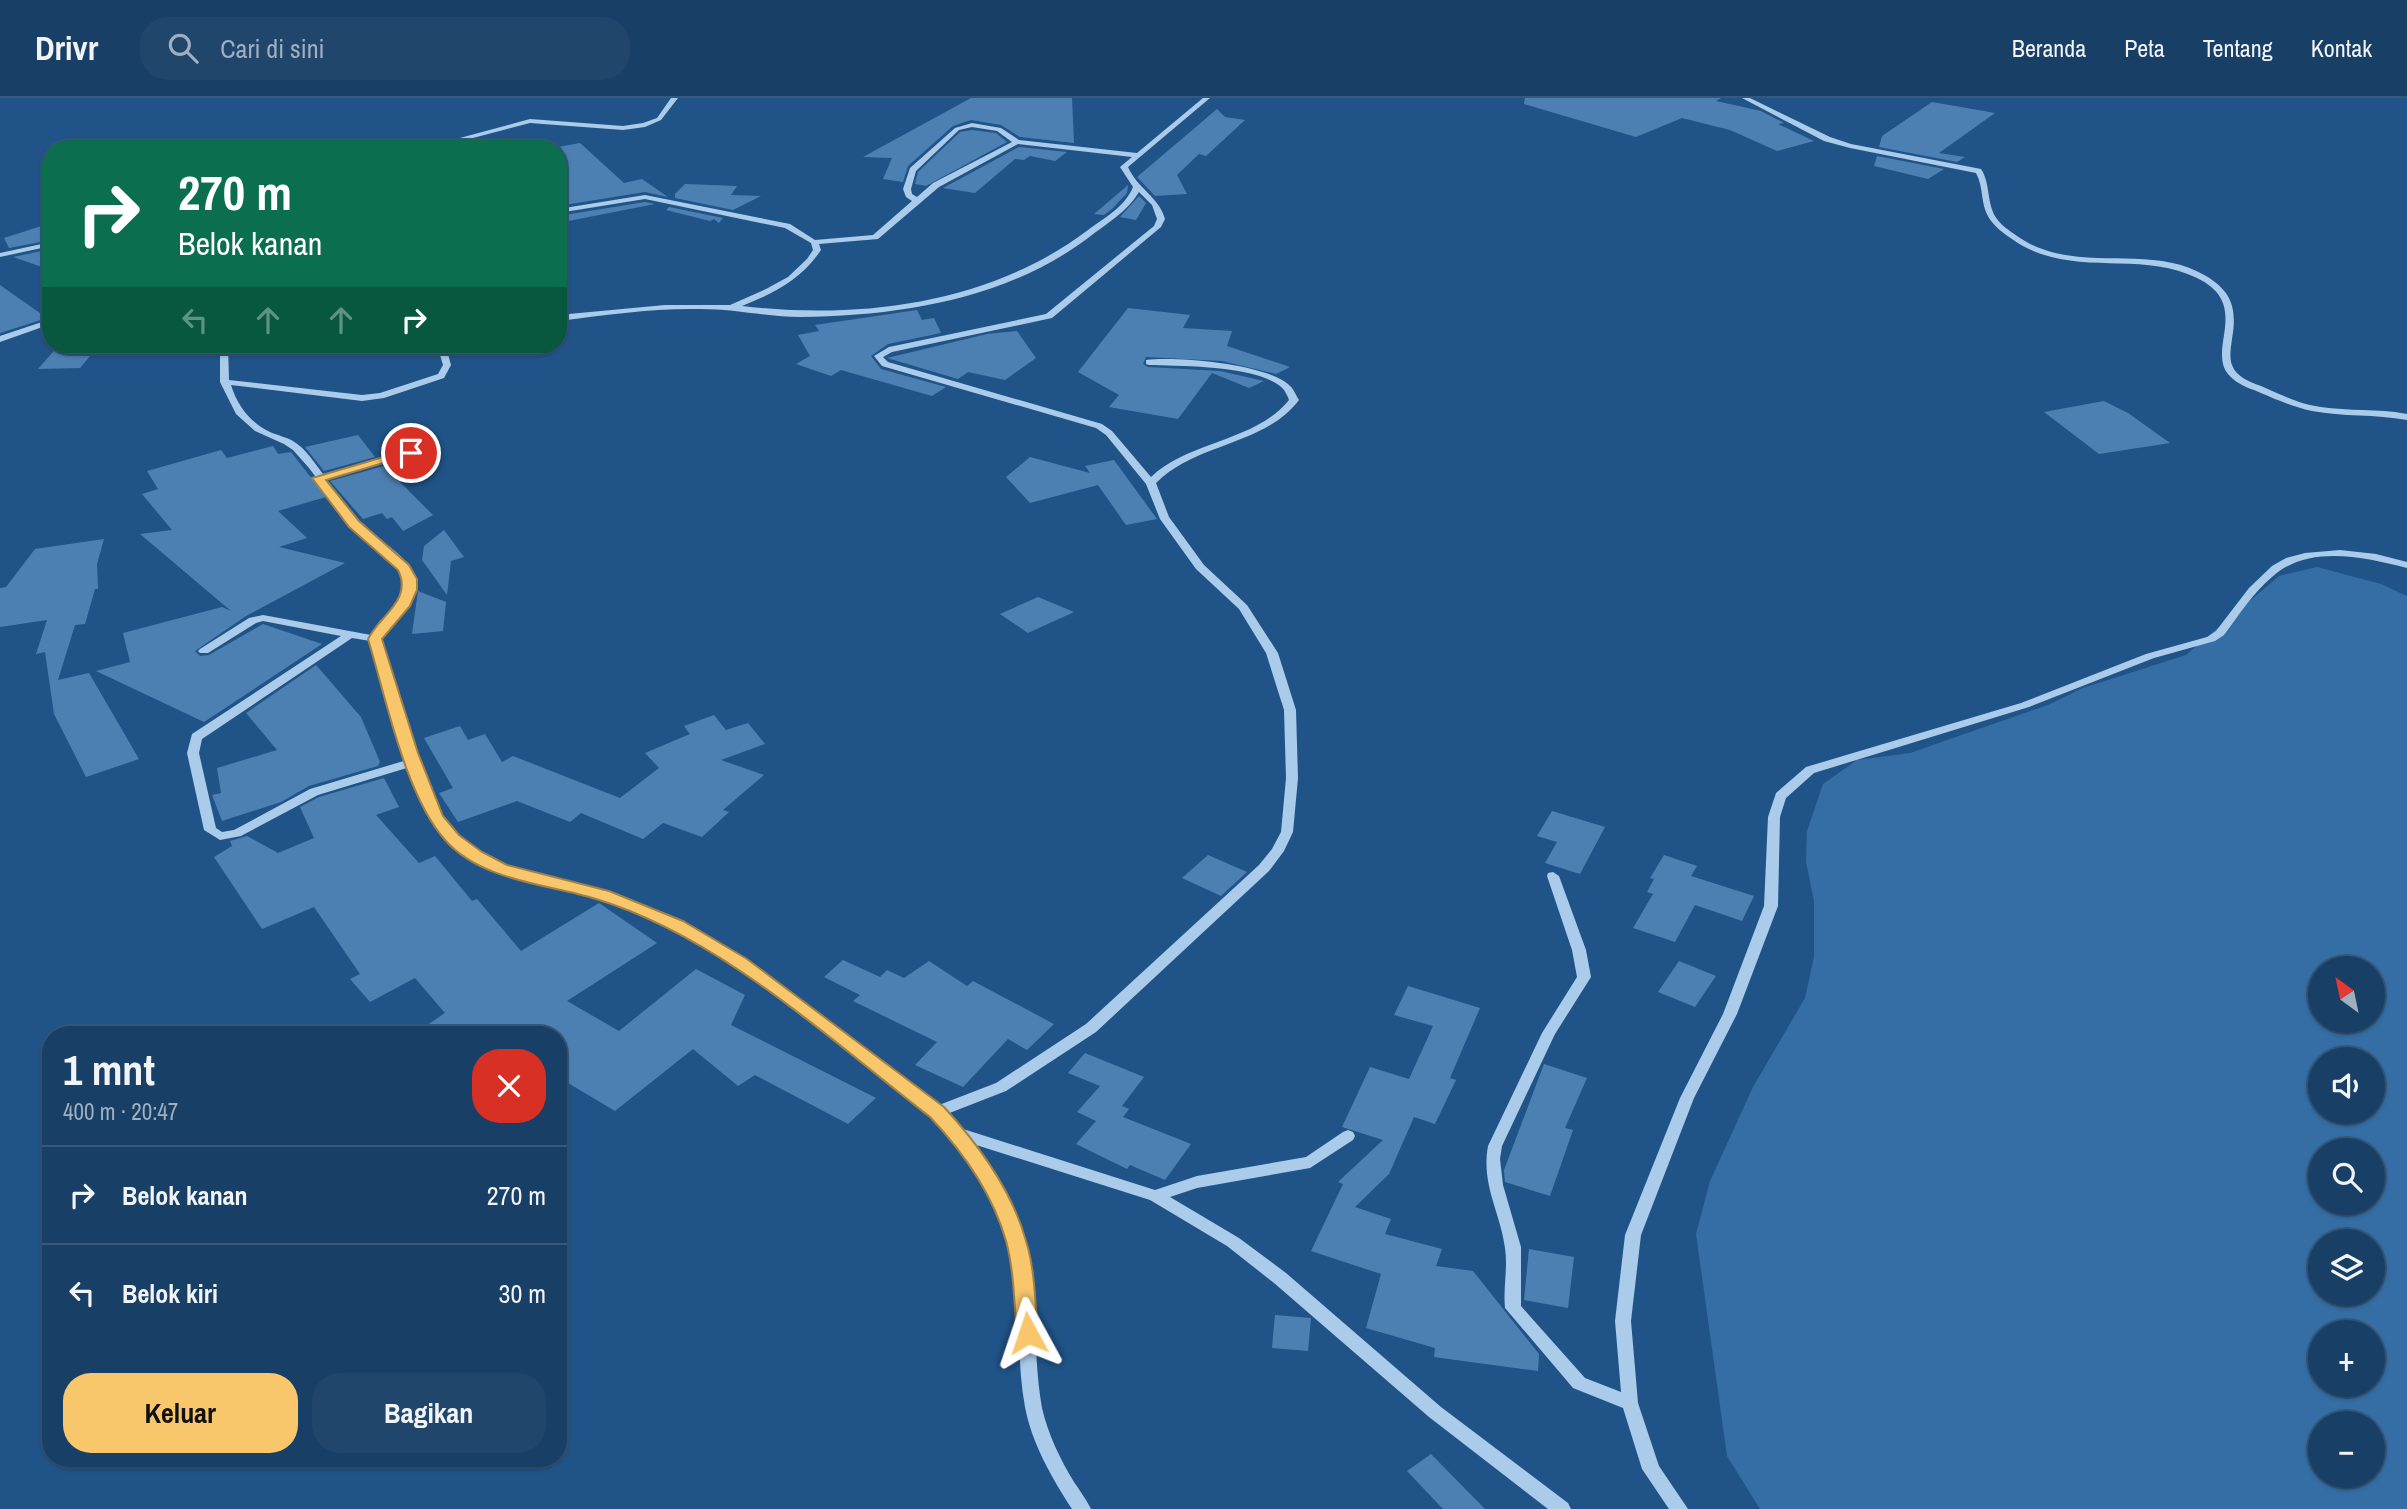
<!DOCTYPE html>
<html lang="id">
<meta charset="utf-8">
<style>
body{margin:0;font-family:"Archivo Narrow",sans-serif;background:#21466c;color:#f1f3f6;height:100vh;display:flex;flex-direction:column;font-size:26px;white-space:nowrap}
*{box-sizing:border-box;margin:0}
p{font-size:23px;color:#9fafbf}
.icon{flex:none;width:38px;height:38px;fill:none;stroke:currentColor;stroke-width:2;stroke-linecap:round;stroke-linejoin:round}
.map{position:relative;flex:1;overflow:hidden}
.drawer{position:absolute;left:42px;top:928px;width:525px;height:441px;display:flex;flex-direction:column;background:#183f66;border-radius:28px;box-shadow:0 2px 5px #0004,0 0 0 2px #36587a}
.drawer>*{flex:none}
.hud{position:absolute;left:42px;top:42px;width:525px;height:214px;border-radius:28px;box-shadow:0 2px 5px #0004,0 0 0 2px #36587a;background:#0b6e4f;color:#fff;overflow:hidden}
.needle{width:46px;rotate:327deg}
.fabs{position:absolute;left:2308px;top:858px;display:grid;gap:14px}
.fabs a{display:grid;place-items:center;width:77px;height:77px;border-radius:50%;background:#183f66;box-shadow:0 2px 5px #0004,0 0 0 2px #36587a;font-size:35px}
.pin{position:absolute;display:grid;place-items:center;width:60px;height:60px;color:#fff;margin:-30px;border:4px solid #fff;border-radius:50%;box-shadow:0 2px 7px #0007}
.me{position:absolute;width:77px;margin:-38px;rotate:355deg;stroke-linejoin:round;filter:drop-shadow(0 0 5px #0008)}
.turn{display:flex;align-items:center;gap:24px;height:147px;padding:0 21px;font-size:32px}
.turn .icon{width:91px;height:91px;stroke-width:2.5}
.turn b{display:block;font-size:49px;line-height:60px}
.lanes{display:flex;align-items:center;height:66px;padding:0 21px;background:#0003;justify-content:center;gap:35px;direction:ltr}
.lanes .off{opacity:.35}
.round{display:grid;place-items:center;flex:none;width:74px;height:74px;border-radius:28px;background:#21466c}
.headline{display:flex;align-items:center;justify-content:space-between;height:119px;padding:0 21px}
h1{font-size:42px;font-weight:700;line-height:52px}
.button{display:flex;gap:14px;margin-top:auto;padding:14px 21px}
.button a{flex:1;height:80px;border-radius:28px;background:#f8c66b;color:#111;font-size:28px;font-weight:700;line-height:80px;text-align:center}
.button a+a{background:#21466c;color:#f1f3f6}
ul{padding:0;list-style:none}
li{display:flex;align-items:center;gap:21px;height:98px;padding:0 21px;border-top:2px solid #36587a}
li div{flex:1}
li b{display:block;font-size:26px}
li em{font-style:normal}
header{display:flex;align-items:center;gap:42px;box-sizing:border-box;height:98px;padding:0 35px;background:#183f66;border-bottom:2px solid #36587a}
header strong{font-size:33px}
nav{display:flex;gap:38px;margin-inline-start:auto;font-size:24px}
.search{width:490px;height:63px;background:#21466c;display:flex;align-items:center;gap:18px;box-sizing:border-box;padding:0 24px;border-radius:28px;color:#9fafbf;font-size:26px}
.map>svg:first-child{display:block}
.green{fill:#346ea5;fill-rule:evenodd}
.building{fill:#4d80b2}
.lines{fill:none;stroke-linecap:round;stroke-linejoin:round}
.minor{fill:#aacbea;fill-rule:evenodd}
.route{fill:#f8c66b;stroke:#a18146;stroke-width:2}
</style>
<header>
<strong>Drivr</strong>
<div class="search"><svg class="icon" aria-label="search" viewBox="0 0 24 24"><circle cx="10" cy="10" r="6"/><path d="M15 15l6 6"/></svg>Cari di sini</div>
<nav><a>Beranda</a><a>Peta</a><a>Tentang</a><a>Kontak</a></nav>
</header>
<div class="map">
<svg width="2407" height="1411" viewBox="0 0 2407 1411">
<rect width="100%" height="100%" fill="#205488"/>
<path class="green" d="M 2317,469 L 2381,486 L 2407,498 L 2407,1411 L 1760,1411 L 1727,1358 L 1696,1136 L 1710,1083 L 1753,989 L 1805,900 L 1814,859 L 1814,803 L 1806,764 L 1807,733 L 1823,686 L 1857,662 L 1910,655 L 2048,607 L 2083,590 L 2186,557 L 2279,478 ZM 2320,870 L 2373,870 L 2373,922 L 2320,922 ZM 2320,961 L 2373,961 L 2373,1013 L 2320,1013 ZM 2320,1052 L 2373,1052 L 2373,1104 L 2320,1104 ZM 2320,1143 L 2373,1143 L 2373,1195 L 2320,1195 ZM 2320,1234 L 2373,1234 L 2373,1286 L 2320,1286 ZM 2320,1325 L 2373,1325 L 2373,1377 L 2320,1377 Z"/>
<g class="building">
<polygon points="971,0 1072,0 1074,45 1020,39 1001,27 971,22 953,28 908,68 903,84 883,81 892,60 863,59"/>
<polygon points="1525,0 1721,0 1716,3 1761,13 1784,25 1778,26 1814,43 1777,53 1730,32 1682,20 1636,39 1524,6"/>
<polygon points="1932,4 1995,15 1939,55 1965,59 1957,64 1879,49 1882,38"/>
<polygon points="1217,11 1225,19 1245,22 1206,58 1199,56 1177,77 1187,96 1155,98 1137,79"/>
<polygon points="972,32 996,35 1007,44 926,88 915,86 918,74 960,34"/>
<polygon points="580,45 624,85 642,81 668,99 645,94 558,108 558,49"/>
<polygon points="1019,49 1067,54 1055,63 1030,58 1024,62 1015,61 975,95 943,90"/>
<polygon points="1877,58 1944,71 1928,81 1874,68"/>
<polygon points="685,86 737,88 731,97 761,98 733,112 675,100 675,96"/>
<polygon points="1128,87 1127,95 1112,111 1104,117 1094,116"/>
<polygon points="1139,98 1146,105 1136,122 1120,119"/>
<polygon points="645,104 655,106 558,125 558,118"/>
<polygon points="669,109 723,120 719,125 714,121 710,123 666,112"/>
<polygon points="51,125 51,142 9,150 4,140"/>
<polygon points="51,151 51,172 13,159"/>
<polygon points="0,187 47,220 0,235"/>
<polygon points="1128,210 1190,217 1183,230 1232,233 1227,248 1290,269 1276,276 1222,263 1146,259 1143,266 1148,269 1220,273 1264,283 1249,290 1212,275 1178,321 1109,309 1119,297 1078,274"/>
<polygon points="917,212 922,222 934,220 941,235 888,246 871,258 881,271 946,289 932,298 841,272 831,278 796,266 810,258 798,237 819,233 815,227"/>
<polygon points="1017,233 1036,260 1005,282 968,274 958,281 887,260 987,236"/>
<polygon points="59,247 78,247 95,252 80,270 38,271"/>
<polygon points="2104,303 2128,315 2170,345 2099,356 2044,314"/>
<polygon points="358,337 375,359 324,373 305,349"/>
<polygon points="273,348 278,356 291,354 326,399 278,413 307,440 279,449 345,465 246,518 195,553 200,558 209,557 263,526 322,546 204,624 96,573 130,564 123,535 222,509 231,513 140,436 172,432 142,396 158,391 147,373 221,352 227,360"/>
<polygon points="1030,359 1090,375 1085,368 1114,362 1157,421 1126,427 1098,387 1030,405 1006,379"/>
<polygon points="384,368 433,417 403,433 392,419 387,421 382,415 363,421 330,383"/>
<polygon points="444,432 464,459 451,463 447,497 422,462 424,448"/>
<polygon points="104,441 97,466 98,491 95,491 85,526 75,527 58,582 89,575 139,661 86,679 54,616 45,554 36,556 47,522 0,529 0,490 6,489 35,451"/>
<polygon points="418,493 446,504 443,533 412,536"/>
<polygon points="1038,499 1074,514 1028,535 1000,516"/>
<polygon points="316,567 361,619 380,664 378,668 309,688 281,704 222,723 212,697 221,695 217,670 277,652 246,615"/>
<polygon points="714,617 726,632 748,625 765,646 721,662 764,677 723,712 729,714 702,739 663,725 643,741 581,715 570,724 517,703 458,724 439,695 453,690 424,640 460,628 468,642 485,636 502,664 513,658 620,700 659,670 645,655 690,636 684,628"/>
<polygon points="384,680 399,709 376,717 419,765 435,758 472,803 477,801 521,853 599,805 657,845 567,903 619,933 696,871 745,897 731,927 876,1000 848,1026 755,977 738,988 693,951 615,1013 558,979 558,936 414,936 445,915 415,880 370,904 350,881 360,876 314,809 262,831 214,759 232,748 230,743 247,738 278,755 314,740 300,709 319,699"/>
<polygon points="1552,713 1605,729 1580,776 1545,765 1557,744 1537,738"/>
<polygon points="1208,757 1247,774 1221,798 1182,780"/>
<polygon points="1664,757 1697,768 1691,778 1754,798 1742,823 1695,807 1675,844 1633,830 1653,796 1647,794 1654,781 1650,780"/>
<polygon points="843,862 880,879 887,872 904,880 929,863 967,888 973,883 1054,926 1027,952 1008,941 963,989 915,967 937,944 853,903 860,897 824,879"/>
<polygon points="1679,863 1716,878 1695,909 1658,894"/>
<polygon points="1408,888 1480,910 1450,980 1456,982 1435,1026 1414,1019 1389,1076 1355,1109 1391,1121 1385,1136 1442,1151 1436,1168 1473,1173 1539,1256 1538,1273 1434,1259 1435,1250 1366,1230 1381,1176 1311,1153 1343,1086 1338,1084 1383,1042 1342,1029 1370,969 1409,981 1433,928 1394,917"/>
<polygon points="1085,955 1144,979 1122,1008 1129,1011 1123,1019 1191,1046 1165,1082 1130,1067 1127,1071 1076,1046 1096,1023 1077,1014 1100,988 1068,975"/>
<polygon points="1544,966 1587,980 1565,1030 1573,1032 1550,1098 1505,1084 1504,1072"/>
<polygon points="1529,1151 1574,1159 1568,1210 1524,1202"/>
<polygon points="1275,1217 1311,1220 1308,1253 1272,1250"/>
<polygon points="1431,1356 1485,1411 1443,1411 1407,1373"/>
</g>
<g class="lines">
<g class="minor">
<polygon points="671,0 678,0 661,22 645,29 623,32 530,25 431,51 419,51 530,21 623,28 643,25 657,20"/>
<path d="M 1203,0 L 1210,0 L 1128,69 C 1137,90 1159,99 1165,121 L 1161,129 L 1052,220 L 892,254 L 883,259 L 888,264 L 1102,326 L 1112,333 L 1151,379 C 1191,342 1255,344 1289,302 C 1288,299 1286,295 1284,292 C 1263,267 1180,268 1149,267 L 1146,266 L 1146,262 C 1176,258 1269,266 1290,288 C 1294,291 1296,298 1299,302 C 1264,348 1198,344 1156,385 L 1169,419 L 1204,467 L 1247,507 L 1278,555 L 1296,612 L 1298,680 L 1293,734 L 1284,753 L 1269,773 L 1096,934 L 1006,993 L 947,1016 L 960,1030 L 1155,1092 L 1197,1078 L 1306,1059 L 1343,1034 L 1348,1032 L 1353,1034 L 1355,1038 L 1353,1042 L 1310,1070 L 1197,1090 L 1170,1099 L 1239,1140 L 1286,1175 L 1441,1309 L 1568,1405 L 1571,1411 L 1548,1411 L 1429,1319 L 1274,1185 L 1227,1148 L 1150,1102 L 973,1046 C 1012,1096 1029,1145 1034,1209 C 1036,1242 1036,1277 1042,1310 C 1048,1336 1060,1361 1074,1384 C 1080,1393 1086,1401 1091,1411 L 1072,1411 C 1052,1380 1032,1346 1025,1309 C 1015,1255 1023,1198 1009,1144 C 997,1095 965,1055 932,1018 L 736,868 L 672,830 L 599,800 L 497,774 L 472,761 L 449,744 L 432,722 L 410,669 L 318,697 L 241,738 L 220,742 L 204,732 L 187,655 L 192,636 L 341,538 L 263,523 L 256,525 L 208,555 L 200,555 L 198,553 L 200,551 L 249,520 L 263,517 L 371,537 L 379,524 L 401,501 L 405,484 L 402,475 L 392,462 L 358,435 L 343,420 L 318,383 L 313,380 L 315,378 L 309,370 L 293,352 L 284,346 L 255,333 L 236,316 L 220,284 L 220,247 L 228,247 L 229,282 L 362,297 L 380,295 L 438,276 L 443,267 L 440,257 L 431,247 L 440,247 L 448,256 L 451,267 L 444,280 L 384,300 L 362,303 L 231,287 C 237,307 250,324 268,333 C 276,337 286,339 293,343 C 306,351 314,364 323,376 L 434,345 L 439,348 L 437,350 L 326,381 C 336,396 345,412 358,425 C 377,443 421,461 415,493 C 411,513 388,522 380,541 L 416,655 L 442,718 L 457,738 L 480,755 L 506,768 L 608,794 L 682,824 L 746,862 L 939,1007 L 996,985 L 1086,926 L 1259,767 L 1272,751 L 1281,734 L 1286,680 L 1284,612 L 1266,555 L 1239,511 L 1196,471 L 1160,421 L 1146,386 L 1106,337 L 1096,330 L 882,268 L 874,258 L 889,249 L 1046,216 L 1154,128 L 1157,121 L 1152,107 L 1139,94 C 1127,114 1106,126 1088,140 C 1007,201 900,218 801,219 C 768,219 735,211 701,211 C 653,210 606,217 558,223 L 558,217 L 665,207 L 730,207 L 766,191 L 788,179 L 807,161 L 813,152 L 811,145 L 785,130 L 645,101 L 558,115 L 558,111 L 645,97 L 790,126 L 815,142 L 873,137 L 912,103 L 906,99 L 903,91 L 910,70 L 955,30 L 972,25 L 1001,30 L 1019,42 L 1137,55 ZM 972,29 L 997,33 L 1012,44 L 933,85 L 917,99 L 912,96 L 911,91 L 916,73 L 959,32 ZM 1018,46 L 1132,59 L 1120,69 L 1133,89 C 1125,109 1104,120 1088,132 C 990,206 860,222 742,208 C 774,195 801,182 821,152 L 819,146 L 878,141 L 939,89 ZM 352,540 L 370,543 L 407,662 L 310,691 L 234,732 L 222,734 L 216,730 L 199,655 L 202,641 Z"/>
<path d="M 1742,0 L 1750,0 L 1830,39 L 1851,46 L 1981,71 C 1991,86 1986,106 1997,121 C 2002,128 2010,133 2017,138 C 2075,179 2148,143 2206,178 C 2233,194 2237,212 2232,241 C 2231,249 2229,259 2232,267 C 2236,279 2250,284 2261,288 C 2277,295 2293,303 2310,307 C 2338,313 2367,311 2395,314 L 2407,316 L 2407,322 C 2375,316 2343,319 2312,313 C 2294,309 2277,302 2261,295 C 2252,291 2241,288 2233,281 C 2201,256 2255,208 2197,180 C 2138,151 2069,182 2012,141 C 2003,135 1995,129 1989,120 C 1980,106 1984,89 1976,75 L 1850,50 L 1824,43 Z"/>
<polygon points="51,144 51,148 0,159 0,155"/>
<polygon points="51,221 51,226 0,244 0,238"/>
<path d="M 2340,452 L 2376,456 L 2407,464 L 2407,470 C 2364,459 2308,446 2272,479 C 2253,495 2239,517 2224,537 L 2215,543 L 2154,560 L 2029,609 L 1814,675 L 1786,700 L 1780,719 L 1778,808 L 1737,916 L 1694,1000 L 1641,1137 L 1631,1223 L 1638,1305 L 1659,1368 L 1688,1411 L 1669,1411 L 1642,1371 L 1623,1310 L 1573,1290 L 1505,1210 C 1503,1190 1508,1170 1505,1150 C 1500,1113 1481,1087 1488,1048 L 1542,935 L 1577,879 L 1572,852 L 1547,778 L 1548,775 L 1553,774 L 1559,778 L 1586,852 L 1591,879 L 1555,936 L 1502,1048 L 1500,1061 L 1503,1087 L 1521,1149 L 1521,1208 L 1585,1280 L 1621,1294 L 1615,1223 L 1625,1137 L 1680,1000 L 1723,916 L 1764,808 L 1768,719 L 1776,695 L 1806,669 L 2021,605 L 2146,556 L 2207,539 L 2216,533 L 2249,490 L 2272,468 L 2286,460 L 2305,455 Z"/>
</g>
</g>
<path class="route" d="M 407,352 L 417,355 L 326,382 L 359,423 L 409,467 L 417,481 L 417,492 L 410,508 L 382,541 L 418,655 L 443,718 L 459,737 L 482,754 L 507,767 L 609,793 L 683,823 L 747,861 L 944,1009 C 979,1047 1012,1092 1026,1143 C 1035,1171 1035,1205 1038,1235 L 1035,1241 L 1028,1244 L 1020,1241 L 1017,1235 C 1014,1205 1014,1172 1006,1143 C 993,1097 963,1054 930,1019 C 829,941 719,838 596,801 C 547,786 481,783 445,742 C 405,697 386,600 368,541 C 380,517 413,502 398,472 L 349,429 L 312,380 Z"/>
</svg>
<div class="fabs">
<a><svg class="needle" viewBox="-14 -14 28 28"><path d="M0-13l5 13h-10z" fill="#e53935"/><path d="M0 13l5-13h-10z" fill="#9fafbf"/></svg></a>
<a><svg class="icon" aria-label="sound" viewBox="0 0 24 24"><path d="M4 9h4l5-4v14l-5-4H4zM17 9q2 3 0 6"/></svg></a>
<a><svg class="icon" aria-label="search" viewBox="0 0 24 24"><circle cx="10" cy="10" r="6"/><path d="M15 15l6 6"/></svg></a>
<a><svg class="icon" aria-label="layers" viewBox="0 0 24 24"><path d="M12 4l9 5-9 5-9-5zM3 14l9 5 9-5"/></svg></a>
<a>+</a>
<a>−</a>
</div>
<div class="pin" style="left:411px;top:355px;background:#d93025"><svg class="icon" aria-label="arrive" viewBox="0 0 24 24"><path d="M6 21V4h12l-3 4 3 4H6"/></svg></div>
<svg class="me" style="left:1028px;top:1235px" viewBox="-20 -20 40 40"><path d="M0-17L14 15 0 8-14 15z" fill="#f8c66b" stroke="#fff" stroke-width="4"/></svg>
<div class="hud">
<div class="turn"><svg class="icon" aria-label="right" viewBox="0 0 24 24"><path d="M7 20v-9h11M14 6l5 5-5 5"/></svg><div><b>270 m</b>Belok kanan</div></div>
<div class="lanes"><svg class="icon off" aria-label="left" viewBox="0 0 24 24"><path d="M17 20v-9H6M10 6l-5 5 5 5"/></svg><svg class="icon off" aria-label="ahead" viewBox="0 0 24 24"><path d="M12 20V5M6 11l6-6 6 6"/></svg><svg class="icon off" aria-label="ahead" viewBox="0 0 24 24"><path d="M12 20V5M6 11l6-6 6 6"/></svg><svg class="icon" aria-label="right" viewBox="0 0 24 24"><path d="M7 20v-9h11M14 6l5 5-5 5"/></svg></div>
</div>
<section class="drawer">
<div class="headline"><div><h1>1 mnt</h1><p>400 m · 20:47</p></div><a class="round" style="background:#d93025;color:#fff"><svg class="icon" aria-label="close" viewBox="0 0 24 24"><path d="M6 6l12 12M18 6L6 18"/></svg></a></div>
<ul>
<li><svg class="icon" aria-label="right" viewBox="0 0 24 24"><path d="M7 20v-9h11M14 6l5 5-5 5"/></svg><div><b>Belok kanan</b></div><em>270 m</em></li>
<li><svg class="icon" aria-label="left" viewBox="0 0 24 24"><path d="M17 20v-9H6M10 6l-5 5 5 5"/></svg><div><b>Belok kiri</b></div><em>30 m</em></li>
</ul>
<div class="button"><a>Keluar</a><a>Bagikan</a></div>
</section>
</div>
